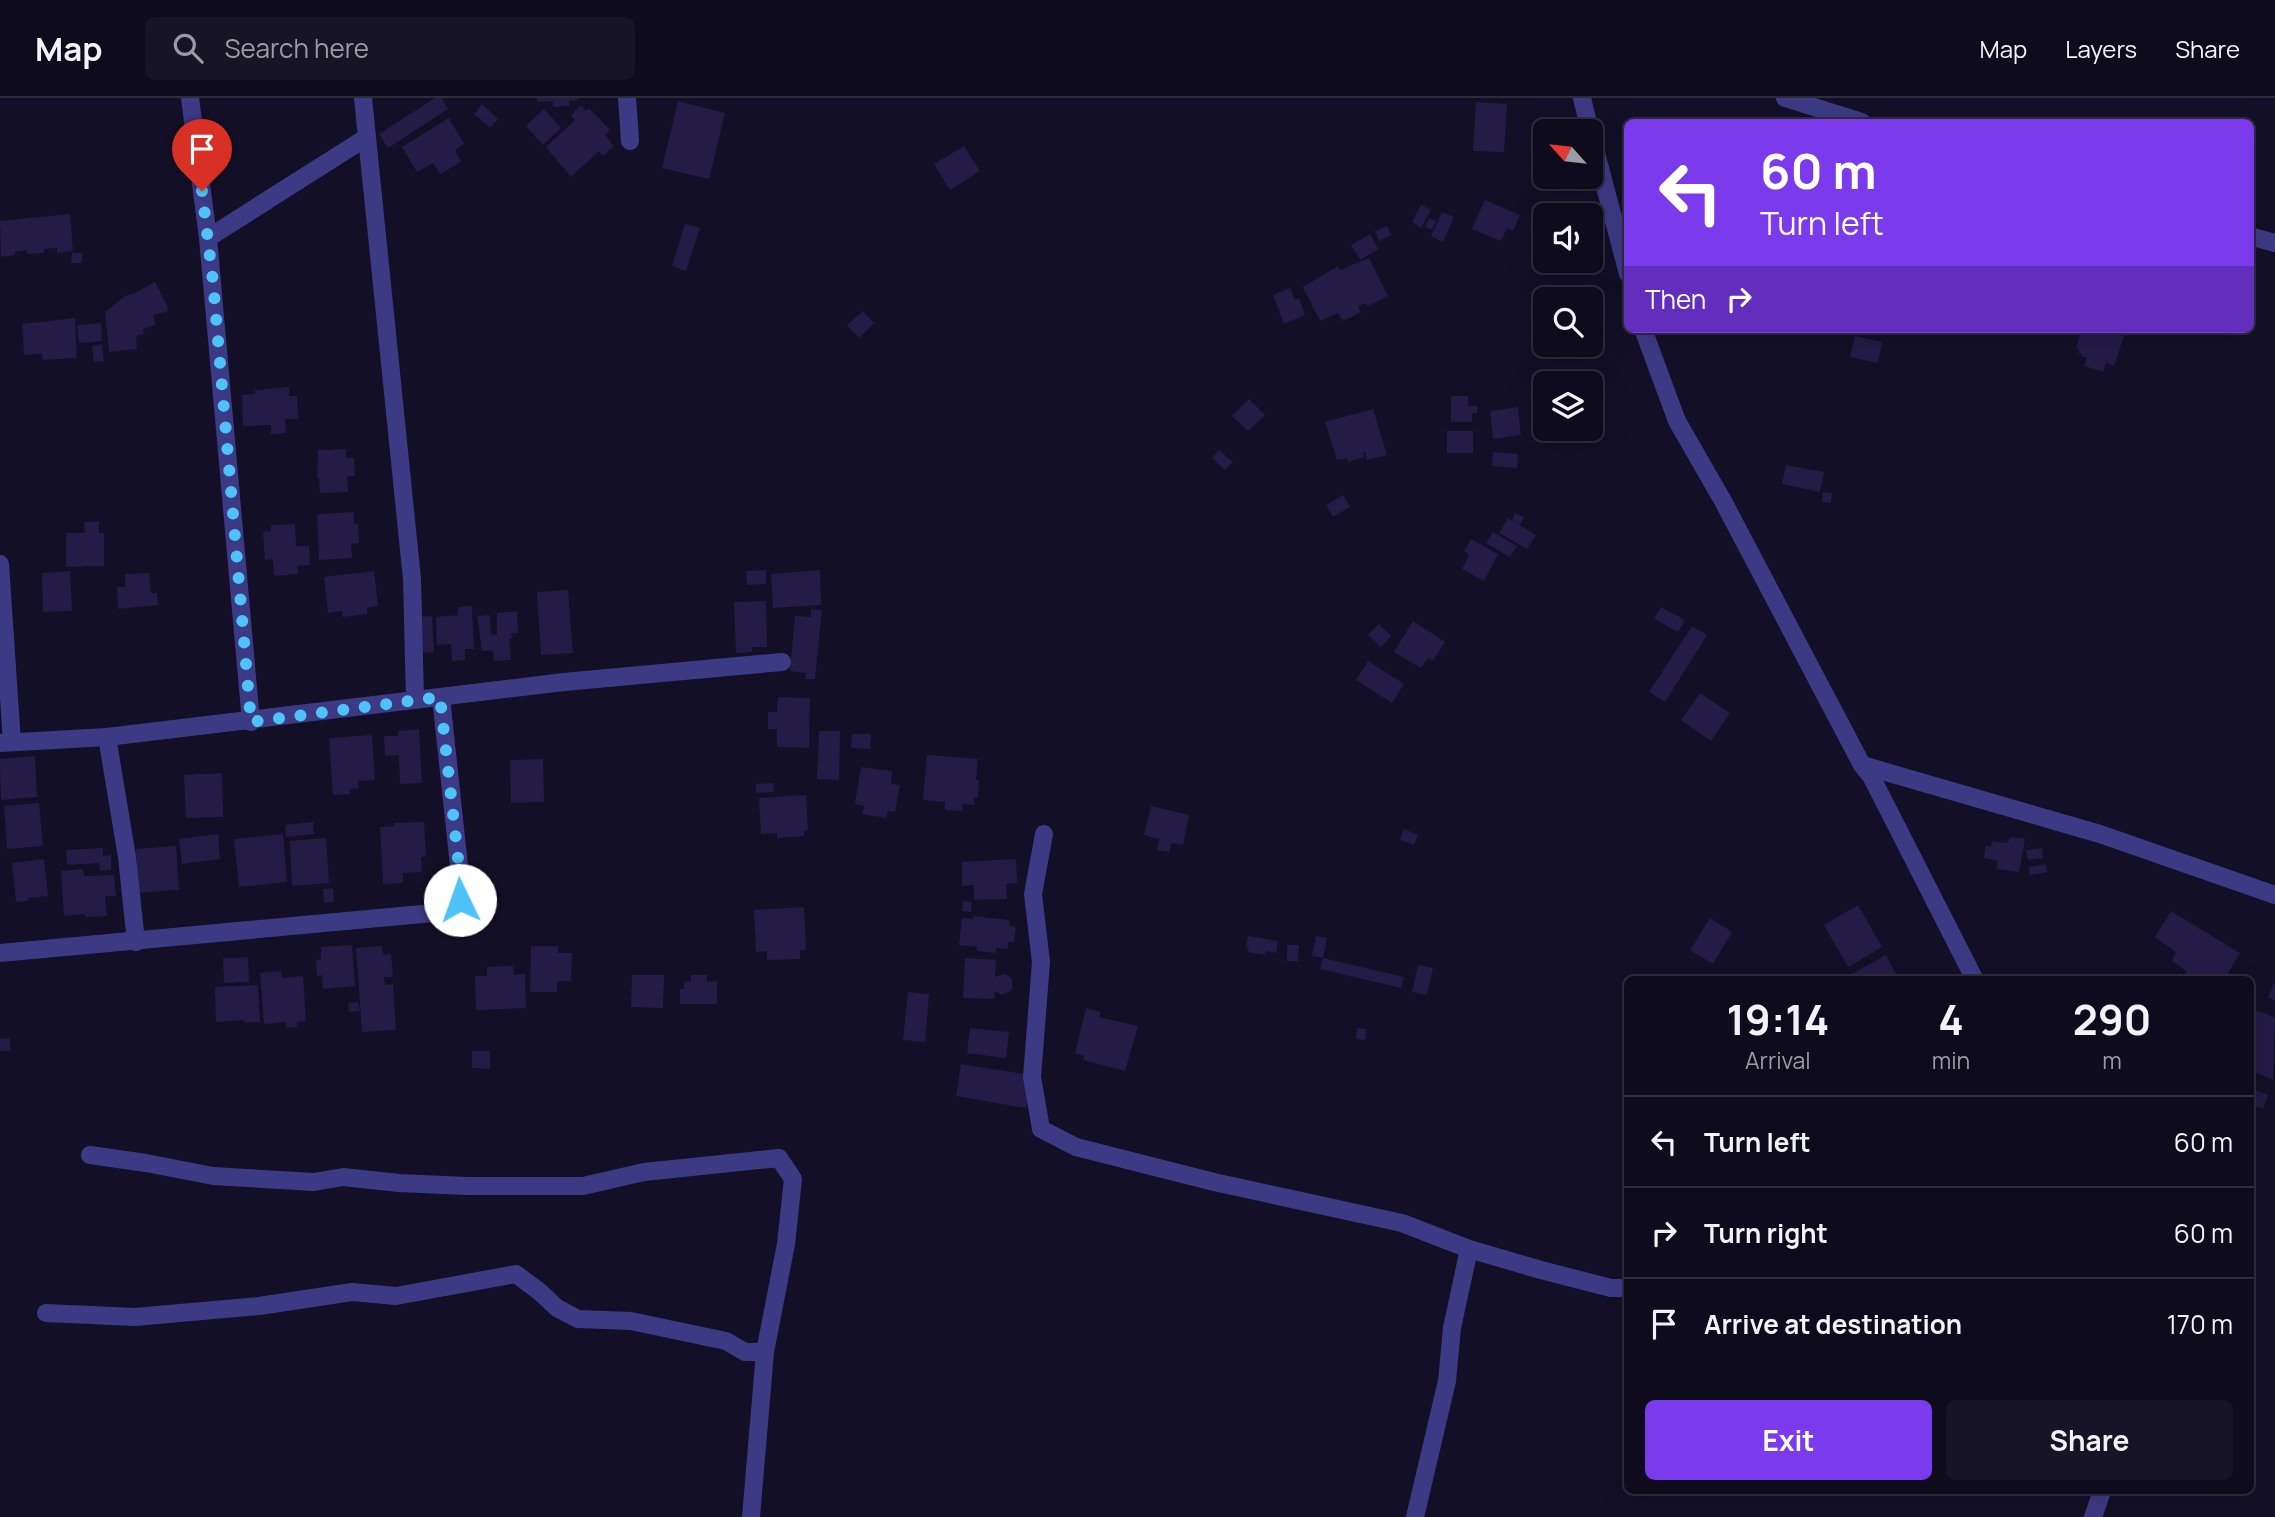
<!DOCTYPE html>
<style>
body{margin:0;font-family:Manrope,sans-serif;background:#171425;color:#f1f3f6;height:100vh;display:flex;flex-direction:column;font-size:26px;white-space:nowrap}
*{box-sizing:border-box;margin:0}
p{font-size:23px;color:#9b9ba3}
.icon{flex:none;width:38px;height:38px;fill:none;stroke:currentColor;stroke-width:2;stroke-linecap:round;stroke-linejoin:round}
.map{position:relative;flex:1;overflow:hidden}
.sheet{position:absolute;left:1624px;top:878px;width:630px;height:518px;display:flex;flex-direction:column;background:#0e0b1c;border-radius:10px;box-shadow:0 7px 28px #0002,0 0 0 2px #2e2b3b}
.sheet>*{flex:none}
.banner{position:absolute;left:1624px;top:21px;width:630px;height:214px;border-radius:10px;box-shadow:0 7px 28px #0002,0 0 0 2px #2e2b3b;background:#7c3aed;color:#fff;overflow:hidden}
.needle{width:46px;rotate:297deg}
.buttons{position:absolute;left:1533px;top:21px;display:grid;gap:14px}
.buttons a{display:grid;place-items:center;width:70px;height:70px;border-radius:10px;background:#0e0b1c;box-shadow:0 7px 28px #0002,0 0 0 2px #2e2b3b;font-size:35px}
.pin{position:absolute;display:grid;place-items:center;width:60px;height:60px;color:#fff;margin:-72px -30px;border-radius:50% 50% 50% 0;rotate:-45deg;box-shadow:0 0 7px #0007}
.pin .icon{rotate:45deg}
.me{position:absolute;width:77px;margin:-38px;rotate:357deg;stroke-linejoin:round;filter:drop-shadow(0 0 5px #0008)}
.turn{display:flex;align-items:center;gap:24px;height:147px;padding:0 21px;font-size:32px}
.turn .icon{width:91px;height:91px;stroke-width:2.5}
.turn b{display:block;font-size:49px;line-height:60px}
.then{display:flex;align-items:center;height:66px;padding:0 21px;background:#0003;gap:14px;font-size:26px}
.eta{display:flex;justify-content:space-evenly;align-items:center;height:119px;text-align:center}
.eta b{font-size:42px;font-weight:700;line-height:49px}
.action{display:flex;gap:14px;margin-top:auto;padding:14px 21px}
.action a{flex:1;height:80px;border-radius:10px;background:#7c3aed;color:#fff;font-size:28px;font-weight:700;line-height:80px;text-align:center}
.action a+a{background:#171425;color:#f1f3f6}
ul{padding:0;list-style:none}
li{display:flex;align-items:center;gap:21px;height:91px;padding:0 21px;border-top:2px solid #2e2b3b}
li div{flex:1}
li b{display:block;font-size:26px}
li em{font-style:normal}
header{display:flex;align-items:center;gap:42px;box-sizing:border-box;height:98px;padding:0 35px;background:#0e0b1c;border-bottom:2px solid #2e2b3b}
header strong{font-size:33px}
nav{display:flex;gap:38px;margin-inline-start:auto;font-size:24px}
.search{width:490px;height:63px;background:#171425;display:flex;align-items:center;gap:18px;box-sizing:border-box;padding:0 24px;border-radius:10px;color:#9b9ba3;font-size:26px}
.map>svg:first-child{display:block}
.building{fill:#241b47}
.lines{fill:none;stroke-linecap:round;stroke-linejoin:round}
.minor{stroke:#3d3a85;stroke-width:18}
.route{stroke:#4fc3f7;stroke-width:12;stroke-dasharray:0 21.6}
</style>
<header>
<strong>Map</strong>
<div class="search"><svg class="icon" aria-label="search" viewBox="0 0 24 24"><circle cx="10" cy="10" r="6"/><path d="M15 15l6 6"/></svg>Search here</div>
<nav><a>Map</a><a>Layers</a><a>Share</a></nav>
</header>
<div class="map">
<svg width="2275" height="1419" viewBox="0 0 2275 1419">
<rect width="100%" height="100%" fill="#130f26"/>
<g class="building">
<polygon points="435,0 442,0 448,11 388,50 379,36"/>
<polygon points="537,0 578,0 578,2 569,3 569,8 553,9 553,3 537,4"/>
<polygon points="678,3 725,15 709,81 662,70"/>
<polygon points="1476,4 1507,6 1504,54 1473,53"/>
<polygon points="482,6 498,21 490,30 474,16"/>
<polygon points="581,7 586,13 589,10 610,32 605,37 614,48 603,58 599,53 571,79 546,49 575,22 571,17"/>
<polygon points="544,11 561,30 543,47 526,28"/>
<polygon points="449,20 464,46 455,52 461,64 440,76 433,65 417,74 402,49"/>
<polygon points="964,48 980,73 950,92 934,66"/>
<polygon points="1485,102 1520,117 1513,133 1507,130 1501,143 1472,131"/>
<polygon points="1421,107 1431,112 1421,130 1412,124"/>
<polygon points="1442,114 1454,119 1443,144 1431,138"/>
<polygon points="70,116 73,153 57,155 57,150 44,151 44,155 27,156 27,152 15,154 15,157 1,159 0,123"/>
<polygon points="1429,120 1436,123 1432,132 1425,129"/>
<polygon points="685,126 700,130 686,173 672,168"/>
<polygon points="1387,128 1391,137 1379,143 1375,133"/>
<polygon points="1370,136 1378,151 1360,162 1351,147"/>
<polygon points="72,155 82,155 82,165 71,165"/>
<polygon points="1369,160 1388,198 1368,208 1366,205 1358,208 1361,214 1343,223 1338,215 1320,223 1303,189 1338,168 1340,172"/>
<polygon points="155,184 167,207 168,213 153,217 156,227 143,231 144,236 136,238 137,251 109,254 105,214 125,198 133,196"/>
<polygon points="1290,190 1295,202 1299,200 1305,217 1284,226 1273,197"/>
<polygon points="863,213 874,225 859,240 847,227"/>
<polygon points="75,220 77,260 43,262 42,256 24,257 22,226"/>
<polygon points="101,225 102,243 79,245 77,227"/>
<polygon points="2082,231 2121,231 2119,237 2124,238 2114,268 2106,265 2103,274 2084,268 2087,260 2081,258 2082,256 2078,255 2079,251 2076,250"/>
<polygon points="1855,238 1882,244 1878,265 1850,259"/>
<polygon points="102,246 104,263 94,264 92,248"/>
<polygon points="289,289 289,298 297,298 298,321 285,321 286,335 271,336 271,327 243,328 242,297 255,296 255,292"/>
<polygon points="1451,298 1468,298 1468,308 1477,308 1477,315 1472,315 1472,324 1451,324"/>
<polygon points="1249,301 1265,317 1248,333 1232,318"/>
<polygon points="1518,309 1521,337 1493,341 1490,313"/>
<polygon points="1373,311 1387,357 1367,362 1365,354 1363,354 1364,359 1348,364 1347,360 1337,362 1325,324"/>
<polygon points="1447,333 1462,333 1462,336 1462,333 1473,333 1473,355 1447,355"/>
<polygon points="346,351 346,360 354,360 355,378 347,378 348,394 320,395 319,380 317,380 318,352"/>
<polygon points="1219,352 1233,364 1225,372 1212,360"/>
<polygon points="1493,354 1518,356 1517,370 1492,368"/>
<polygon points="1786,367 1824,374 1820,394 1782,386"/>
<polygon points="1823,394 1832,395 1831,405 1822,404"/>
<polygon points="1343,397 1350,409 1333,419 1326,407"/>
<polygon points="354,414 354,426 358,426 359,445 351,446 352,460 319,462 317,416"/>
<polygon points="1515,415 1524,419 1520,427 1512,422"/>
<polygon points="1508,420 1536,437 1527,451 1499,435"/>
<polygon points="99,423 99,435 104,435 104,468 66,469 66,435 85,435 84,424"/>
<polygon points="295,426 296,448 309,448 310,467 297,468 298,476 274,478 273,461 265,462 263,434 271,433 271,427"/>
<polygon points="1493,434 1517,448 1510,459 1486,445"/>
<polygon points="1471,441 1498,456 1484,483 1462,471 1469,457 1464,453"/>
<polygon points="766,472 766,486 747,487 746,473"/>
<polygon points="820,472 821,507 773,510 771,476"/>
<polygon points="70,473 72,513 43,514 42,475"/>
<polygon points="374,473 378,508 367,510 367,516 342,519 342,513 328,515 324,479"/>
<polygon points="149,475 151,495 157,495 158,507 118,511 117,489 125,489 125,476"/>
<polygon points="568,492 573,555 541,557 537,494"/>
<polygon points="766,503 767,549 752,549 752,554 736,555 734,504"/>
<polygon points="472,508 474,551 465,551 465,562 452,563 451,546 437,547 436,519 458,517 458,509"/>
<polygon points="1661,509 1685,522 1678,534 1654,521"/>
<polygon points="811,511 822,512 815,581 805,581 806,575 790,573 795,518 811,519"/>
<polygon points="517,513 518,535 511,535 512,540 509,541 511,562 494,563 493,552 482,553 477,518 490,517 491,536 497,537 497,515"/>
<polygon points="432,518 434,554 421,555 418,519"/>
<polygon points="1413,523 1445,544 1433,563 1428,560 1421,570 1394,554"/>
<polygon points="1379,526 1391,538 1381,549 1368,537"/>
<polygon points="1692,528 1707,537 1665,604 1649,594"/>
<polygon points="1368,563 1404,586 1392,605 1356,582"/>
<polygon points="1700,595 1730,615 1711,643 1681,622"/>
<polygon points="778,599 810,600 809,650 777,649 777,631 768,631 768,614 777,614"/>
<polygon points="419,631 422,685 400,686 399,657 385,658 384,638 398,638 398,633"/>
<polygon points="819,633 840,633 839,682 817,681"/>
<polygon points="852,636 871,636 870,651 851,650"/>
<polygon points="372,637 375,682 358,683 359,690 350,691 350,696 333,697 329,640"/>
<polygon points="927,657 978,661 976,682 979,682 978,700 974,699 974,707 962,706 962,713 945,712 945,704 923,702"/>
<polygon points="35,658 37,699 1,702 0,661"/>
<polygon points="543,661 544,704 511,705 510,662"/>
<polygon points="861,669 892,673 891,686 900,687 895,714 888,713 886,720 862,716 864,708 855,706"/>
<polygon points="222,675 223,719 186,720 184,677"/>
<polygon points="773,685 774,694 756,695 756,686"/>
<polygon points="806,697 808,732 804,733 804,738 777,740 777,735 761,736 759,700"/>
<polygon points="39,705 43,748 7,751 4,708"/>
<polygon points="1151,708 1189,717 1183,747 1172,745 1169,754 1157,752 1159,741 1144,737"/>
<polygon points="313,724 314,736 286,739 285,727"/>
<polygon points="424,724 426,758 421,759 422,774 403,775 403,785 383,786 380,729 394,728 394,725"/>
<polygon points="1404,731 1418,737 1414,747 1400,742"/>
<polygon points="218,736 220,761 182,766 179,741"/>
<polygon points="283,736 287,784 239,789 234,741"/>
<polygon points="2010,739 2025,741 2019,774 1996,771 1998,763 1984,760 1986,747 1991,749 1992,743 2008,745"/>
<polygon points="326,740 329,785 292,788 290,743"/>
<polygon points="176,748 179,792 138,795 136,751"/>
<polygon points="103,750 103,758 111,757 111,772 100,773 99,765 67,767 66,752"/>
<polygon points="2042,750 2043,760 2028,762 2026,752"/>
<polygon points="44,761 48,798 28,800 28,803 16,804 12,765"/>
<polygon points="1016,761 1017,785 1006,786 1007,801 974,802 974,787 962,788 962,764"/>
<polygon points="2046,766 2047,774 2030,777 2029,769"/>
<polygon points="83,771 84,778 114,777 116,798 105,798 107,818 85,819 85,816 64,818 61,773"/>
<polygon points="333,790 334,804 324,805 323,791"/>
<polygon points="963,803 972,804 971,814 962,813"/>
<polygon points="1858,807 1882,849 1848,869 1824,827"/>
<polygon points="804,809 806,852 800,852 800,861 767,862 767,853 756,854 754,812"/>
<polygon points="2171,813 2240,855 2224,882 2191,882 2187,879 2186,873 2172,863 2176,854 2155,839"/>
<polygon points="973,818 1009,822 1010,828 1016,829 1014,844 1008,844 1008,851 996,850 996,855 977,853 977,849 959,847 962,820 973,821"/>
<polygon points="1710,820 1732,834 1713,866 1690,852"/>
<polygon points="1248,838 1278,843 1276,855 1266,853 1265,857 1248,854 1249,850 1246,849"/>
<polygon points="1316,838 1327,840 1323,860 1404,879 1401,890 1320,871 1323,860 1312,858"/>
<polygon points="352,847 355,888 323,891 322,877 317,878 316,862 321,861 321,849"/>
<polygon points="1287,847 1299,847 1298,863 1287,863"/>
<polygon points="382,848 383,857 391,856 393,879 384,879 385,887 393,886 396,932 362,934 356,850"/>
<polygon points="531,848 558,848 558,855 572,855 571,883 557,883 557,894 530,894"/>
<polygon points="1886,857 1899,882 1853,882 1850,877"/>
<polygon points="248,859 249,884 224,885 223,860"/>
<polygon points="965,860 996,862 995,879 1004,876 1009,878 1012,881 1012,892 1002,897 995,893 994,901 963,900"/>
<polygon points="1418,867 1433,870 1427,897 1412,894"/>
<polygon points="513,868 514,877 525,876 526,910 476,912 475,878 487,878 487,869"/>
<polygon points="281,873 282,880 303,878 306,923 297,924 298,929 286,930 286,924 264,926 260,875"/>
<polygon points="632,877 664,877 663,910 631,909"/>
<polygon points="691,877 707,877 707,884 717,883 717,906 680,906 680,891 684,891 684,884 691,884"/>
<polygon points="2275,881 2275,902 2268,900"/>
<polygon points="258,887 260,924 245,925 244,922 216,924 215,889"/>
<polygon points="908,894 929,896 925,944 903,942"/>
<polygon points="358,904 360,913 349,914 348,905"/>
<polygon points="1086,910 1101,914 1099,919 1138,928 1125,973 1083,962 1084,958 1075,955"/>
<polygon points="2257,912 2275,920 2273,982 2250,972 2252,962 2250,961 2250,926"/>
<polygon points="970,930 1009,934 1006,960 967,955"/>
<polygon points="1357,930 1367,931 1365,942 1356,941"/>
<polygon points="10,940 10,953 0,953 0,941"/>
<polygon points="472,953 490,953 490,971 472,970"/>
<polygon points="961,966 1031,977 1026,1010 956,998"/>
<polygon points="2252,991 2268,997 2263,1011 2250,1006"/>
</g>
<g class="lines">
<g class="minor">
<polyline points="190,0 208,140 251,624"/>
<polyline points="363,0 412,481 415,601"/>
<polyline points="627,0 630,43"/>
<polyline points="1582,0 1590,33"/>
<polyline points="1785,0 1862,24"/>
<polyline points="1591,36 1628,176"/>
<polyline points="2250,138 2275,145"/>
<polyline points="208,140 367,39"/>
<polyline points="1643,231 1677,323 1723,403 1862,667 1871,678 1975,882"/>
<polyline points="0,466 12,644"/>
<polyline points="107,639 127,759 136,844"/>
<polyline points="0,645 107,639 564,584 782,564"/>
<polyline points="1862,667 2100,736 2275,797"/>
<polyline points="1044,736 1033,796 1041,864 1032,979 1041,1031 1076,1049 1214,1084 1402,1125 1469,1151 1541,1172 1611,1190 1628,1190"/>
<path d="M 0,855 L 444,814 C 453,809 459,806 462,796 L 441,599"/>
<polyline points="90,1057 146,1065 213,1078 314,1084 343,1079 399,1085 467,1088 583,1088 644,1074 779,1060 793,1081 786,1146 765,1254 751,1419"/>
<polyline points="46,1215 135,1219 259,1208 352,1194 396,1198 516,1176 540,1194 557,1210 578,1221 631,1223 726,1243 745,1254 765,1254"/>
<polyline points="1415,1419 1447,1283 1452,1230 1469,1151"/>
<polyline points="2093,1419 2102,1393"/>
</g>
</g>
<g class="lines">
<polyline class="route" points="202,93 213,184 251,624 440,599 462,796 460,802"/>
</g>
</svg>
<div class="buttons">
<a><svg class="needle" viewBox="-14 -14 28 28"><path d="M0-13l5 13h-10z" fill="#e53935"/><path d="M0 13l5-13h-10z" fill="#9b9ba3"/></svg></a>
<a><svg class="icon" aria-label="sound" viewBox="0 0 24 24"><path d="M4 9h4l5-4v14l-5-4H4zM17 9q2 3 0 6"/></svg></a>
<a><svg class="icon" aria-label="search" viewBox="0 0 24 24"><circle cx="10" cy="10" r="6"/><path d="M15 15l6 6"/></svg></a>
<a><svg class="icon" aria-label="layers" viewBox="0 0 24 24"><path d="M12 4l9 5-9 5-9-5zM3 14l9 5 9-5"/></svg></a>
</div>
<div class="pin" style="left:202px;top:93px;background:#d93025"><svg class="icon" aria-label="arrive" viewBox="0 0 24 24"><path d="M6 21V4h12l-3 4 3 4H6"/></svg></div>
<svg class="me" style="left:460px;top:802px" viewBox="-20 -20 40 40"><circle r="19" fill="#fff"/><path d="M0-13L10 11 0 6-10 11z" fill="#4fc3f7"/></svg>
<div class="banner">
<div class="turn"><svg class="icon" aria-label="left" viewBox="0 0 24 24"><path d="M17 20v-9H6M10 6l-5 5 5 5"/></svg><div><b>60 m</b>Turn left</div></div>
<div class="then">Then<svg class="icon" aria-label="right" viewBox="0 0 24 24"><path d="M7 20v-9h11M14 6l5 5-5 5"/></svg></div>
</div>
<section class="sheet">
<div class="eta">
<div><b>19:14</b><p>Arrival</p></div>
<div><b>4</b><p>min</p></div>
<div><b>290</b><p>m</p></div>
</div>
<ul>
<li><svg class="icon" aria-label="left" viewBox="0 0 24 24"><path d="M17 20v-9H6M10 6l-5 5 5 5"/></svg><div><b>Turn left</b></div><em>60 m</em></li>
<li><svg class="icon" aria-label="right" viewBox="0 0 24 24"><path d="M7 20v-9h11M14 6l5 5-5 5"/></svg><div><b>Turn right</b></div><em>60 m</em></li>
<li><svg class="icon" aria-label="arrive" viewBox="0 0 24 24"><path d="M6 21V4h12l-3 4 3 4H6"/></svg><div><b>Arrive at destination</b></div><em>170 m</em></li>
</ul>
<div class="action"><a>Exit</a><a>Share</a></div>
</section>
</div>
